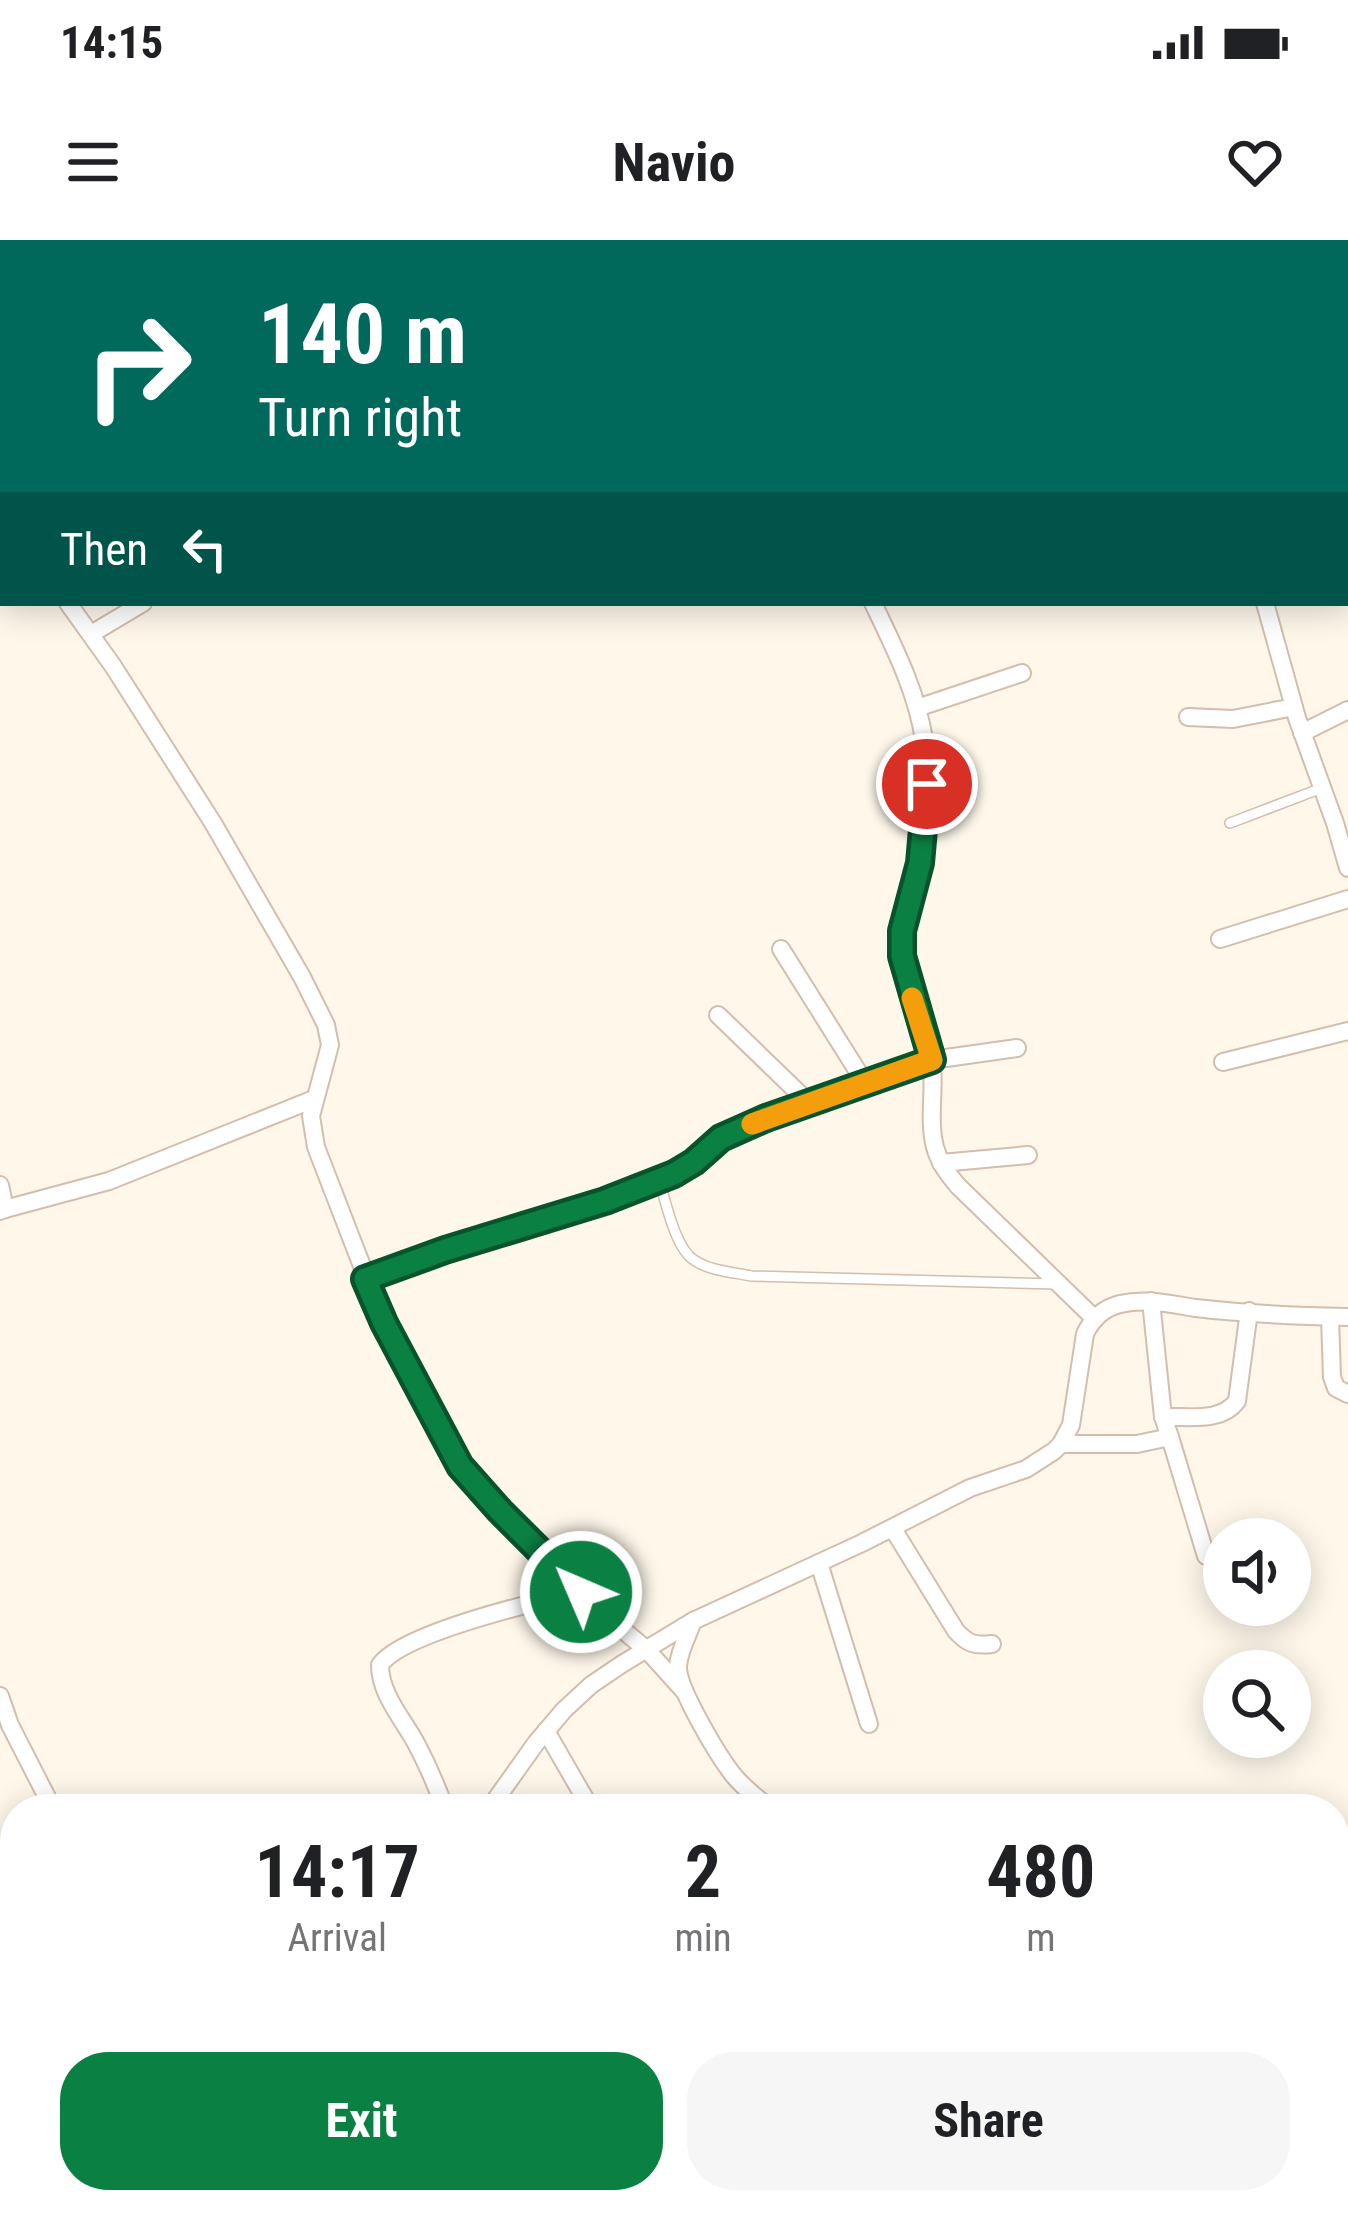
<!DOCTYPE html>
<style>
body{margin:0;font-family:"Roboto Condensed",sans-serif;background:#f6f6f6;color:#202124;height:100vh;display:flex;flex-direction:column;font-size:45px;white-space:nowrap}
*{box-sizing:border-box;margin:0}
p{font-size:39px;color:#757577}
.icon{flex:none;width:66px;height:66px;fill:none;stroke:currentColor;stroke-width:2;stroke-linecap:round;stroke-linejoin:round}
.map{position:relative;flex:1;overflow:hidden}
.sheet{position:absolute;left:0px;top:1554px;width:1350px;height:420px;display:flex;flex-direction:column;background:#fff;border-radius:48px 48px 0 0;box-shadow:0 6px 30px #0003}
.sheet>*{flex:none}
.banner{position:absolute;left:0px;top:0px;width:1350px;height:366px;box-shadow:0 6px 30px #0003;background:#00695c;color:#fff;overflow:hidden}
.controls{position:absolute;left:1203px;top:1278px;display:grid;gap:24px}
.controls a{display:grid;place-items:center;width:108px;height:108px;border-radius:50%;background:#fff;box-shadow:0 6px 30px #0003;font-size:60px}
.pin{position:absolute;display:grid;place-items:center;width:102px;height:102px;color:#fff;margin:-51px;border:6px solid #fff;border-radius:50%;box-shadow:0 3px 12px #0007}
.me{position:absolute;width:132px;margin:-66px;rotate:315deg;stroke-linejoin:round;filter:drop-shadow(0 0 9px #0008)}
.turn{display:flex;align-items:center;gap:42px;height:252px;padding:0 60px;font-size:54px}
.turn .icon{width:156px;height:156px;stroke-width:2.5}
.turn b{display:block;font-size:84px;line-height:102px}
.then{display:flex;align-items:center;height:114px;padding:0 60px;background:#0003;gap:24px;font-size:45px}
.eta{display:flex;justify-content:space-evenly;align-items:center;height:204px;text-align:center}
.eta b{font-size:72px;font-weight:700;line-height:84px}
.cta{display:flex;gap:24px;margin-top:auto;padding:24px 60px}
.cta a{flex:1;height:138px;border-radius:48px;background:#0b8043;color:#fff;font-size:48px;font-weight:700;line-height:138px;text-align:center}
.cta a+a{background:#f6f6f6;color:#202124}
.status{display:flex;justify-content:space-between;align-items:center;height:84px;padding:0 60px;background:#fff;direction:ltr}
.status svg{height:33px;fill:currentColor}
header{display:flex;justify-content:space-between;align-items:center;height:156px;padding:0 60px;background:#fff;font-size:54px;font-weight:700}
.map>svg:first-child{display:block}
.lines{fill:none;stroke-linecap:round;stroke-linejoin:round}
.lane-casing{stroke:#d3bead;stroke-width:12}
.street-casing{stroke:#d3bead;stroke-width:20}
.lane{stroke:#fff;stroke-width:9}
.street{stroke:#fff;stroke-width:16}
.route-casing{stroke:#07532c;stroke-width:30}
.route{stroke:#0b8043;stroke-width:21}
.slow{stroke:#f59e0b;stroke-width:21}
</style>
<div class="status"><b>14:15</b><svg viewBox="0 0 49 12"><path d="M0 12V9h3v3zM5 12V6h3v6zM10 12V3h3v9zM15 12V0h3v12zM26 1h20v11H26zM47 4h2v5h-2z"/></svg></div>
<header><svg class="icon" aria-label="menu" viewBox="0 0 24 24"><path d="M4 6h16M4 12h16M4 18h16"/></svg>Navio<svg class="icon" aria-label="heart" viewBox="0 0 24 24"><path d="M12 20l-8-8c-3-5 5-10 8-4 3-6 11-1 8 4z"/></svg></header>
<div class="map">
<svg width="1348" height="1974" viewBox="0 0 1348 1974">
<rect width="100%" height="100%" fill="#fef7ea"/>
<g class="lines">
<g class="lane-casing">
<g id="lane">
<polyline points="1230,583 1322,548"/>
<path d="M 659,940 C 666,962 675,1008 694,1020 C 710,1031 732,1032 751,1036 L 1058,1044"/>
</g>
</g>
<g class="street-casing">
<g id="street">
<polyline points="482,0 483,3"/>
<polyline points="1155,0 1156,3"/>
<polyline points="1077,3 1081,0"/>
<polyline points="0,252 3,257"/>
<polyline points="1347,273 1348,273"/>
<polyline points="68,363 113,426 213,583 302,737 326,785 330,805 311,876 316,907 384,1083 441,1196 460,1225 478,1248 605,1375 647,1410 684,1451"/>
<path d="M 873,363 C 894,407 917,452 924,500 C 929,542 928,588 919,628 C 914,649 904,670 902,690 C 897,733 921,775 930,815 C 937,844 927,876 935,907 C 939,922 947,933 958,946 L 1095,1079"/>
<polyline points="1265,363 1297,478 1335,583 1348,628"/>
<polyline points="91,394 143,363"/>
<polyline points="917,468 1022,433"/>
<polyline points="1188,477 1233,479 1294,467"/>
<polyline points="1302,493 1348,470"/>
<polyline points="1220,699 1348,659"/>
<polyline points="781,709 865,843"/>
<polyline points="718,775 809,863"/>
<polyline points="1223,822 1348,791"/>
<polyline points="941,923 1028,915"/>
<polyline points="0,945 5,969 0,971"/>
<polyline points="5,969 109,941 314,859"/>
<polyline points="365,1039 445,1010 605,961 674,934 694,922 721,898 766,878 932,820 1017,808"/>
<polyline points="1330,1077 1332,1137 1336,1148 1348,1154"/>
<path d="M 1163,1177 C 1188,1176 1221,1183 1237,1161 L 1249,1071"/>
<polyline points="1170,1197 1206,1316"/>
<polyline points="1061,1204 1137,1204 1170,1197 1163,1177 1151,1061"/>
<path d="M 893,1289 L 956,1391 C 968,1404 975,1406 992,1404"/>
<polyline points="819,1323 869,1484"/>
<path d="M 693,1381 C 688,1395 679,1411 678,1426 C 677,1448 720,1519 735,1537 C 745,1549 758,1559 771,1569"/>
<polyline points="0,1456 10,1485 53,1569"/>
<polyline points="546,1491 591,1569"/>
<path d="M 445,1569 C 437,1547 428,1526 417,1505 C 404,1480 380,1455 380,1425 C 402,1393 539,1361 581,1351"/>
<path d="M 489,1569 L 536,1503 L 564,1470 L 591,1445 L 622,1424 L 693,1381 L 862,1303 L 970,1248 L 1026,1229 L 1054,1211 L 1061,1204 L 1071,1185 L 1085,1094 C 1092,1079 1104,1068 1120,1064 C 1146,1058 1170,1064 1196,1068 C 1246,1074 1298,1076 1348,1077"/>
<polyline points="0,1678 15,1674"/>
<polyline points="5,1808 15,1881"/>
<polyline points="196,1959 202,1974"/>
<polyline points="1012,1959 1020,1974"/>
<polyline points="895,1974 919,1959"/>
</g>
</g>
<use href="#lane" class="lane"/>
<use href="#street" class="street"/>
</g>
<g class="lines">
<g class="route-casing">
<polyline id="route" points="581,1352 500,1271 460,1226 384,1083 365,1039 445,1010 605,961 674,934 694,922 721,898 766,878 932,820 902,716 902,691 920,623 927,544"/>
</g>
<use href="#route" class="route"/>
<polyline class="slow" points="752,884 932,820 912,758"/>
</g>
</svg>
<div class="controls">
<a><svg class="icon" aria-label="sound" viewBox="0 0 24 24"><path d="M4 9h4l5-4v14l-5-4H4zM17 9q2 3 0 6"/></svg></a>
<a><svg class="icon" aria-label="search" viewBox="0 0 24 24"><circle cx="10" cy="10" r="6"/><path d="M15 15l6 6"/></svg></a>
</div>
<div class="pin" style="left:927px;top:544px;background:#d93025"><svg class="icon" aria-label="arrive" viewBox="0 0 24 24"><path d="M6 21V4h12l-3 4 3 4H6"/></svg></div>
<svg class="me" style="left:581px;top:1352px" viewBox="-20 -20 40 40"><circle r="17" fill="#0b8043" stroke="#fff" stroke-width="3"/><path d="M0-11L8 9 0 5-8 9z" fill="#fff"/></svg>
<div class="banner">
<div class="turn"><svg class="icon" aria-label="right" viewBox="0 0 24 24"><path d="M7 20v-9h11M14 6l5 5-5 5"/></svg><div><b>140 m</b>Turn right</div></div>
<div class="then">Then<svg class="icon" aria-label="left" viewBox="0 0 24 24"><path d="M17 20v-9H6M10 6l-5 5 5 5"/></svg></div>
</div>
<section class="sheet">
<div class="eta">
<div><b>14:17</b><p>Arrival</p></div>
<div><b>2</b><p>min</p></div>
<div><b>480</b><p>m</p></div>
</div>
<div class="cta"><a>Exit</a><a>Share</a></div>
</section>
</div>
